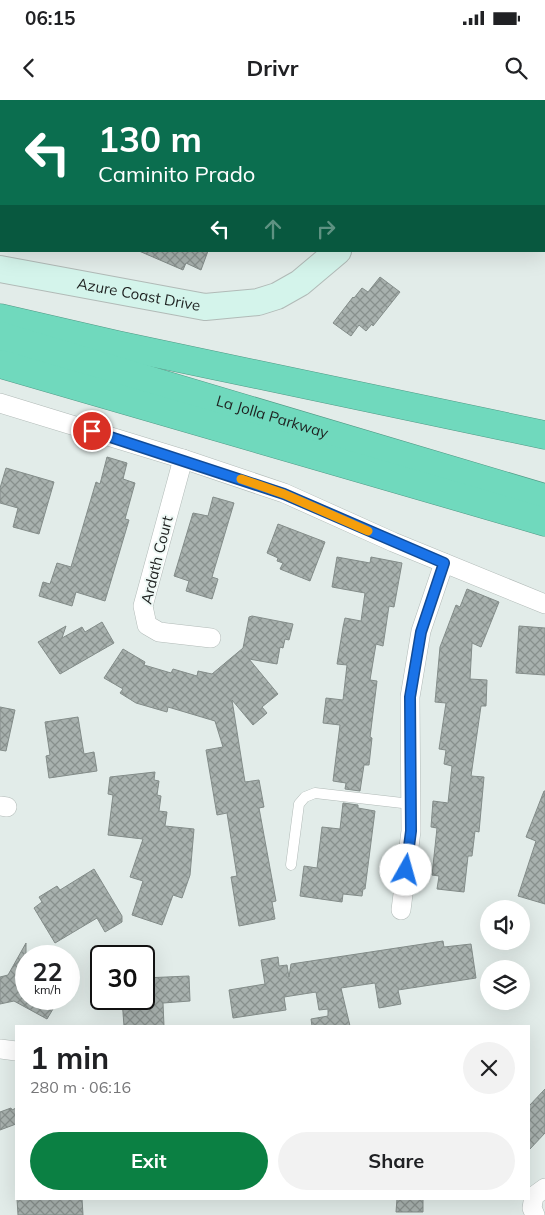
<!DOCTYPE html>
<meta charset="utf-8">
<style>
body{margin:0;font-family:Mulish,sans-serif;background:#f2f2f2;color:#202124;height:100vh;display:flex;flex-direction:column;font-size:19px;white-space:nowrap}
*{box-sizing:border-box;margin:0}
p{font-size:16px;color:#757577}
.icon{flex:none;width:28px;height:28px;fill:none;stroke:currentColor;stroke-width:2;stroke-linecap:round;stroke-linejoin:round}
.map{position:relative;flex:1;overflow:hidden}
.side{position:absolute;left:15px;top:925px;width:515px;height:175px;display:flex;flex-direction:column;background:#fff;border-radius:0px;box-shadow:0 5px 20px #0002}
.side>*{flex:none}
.top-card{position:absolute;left:0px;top:0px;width:545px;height:152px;box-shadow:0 5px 20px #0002;background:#0b6e4f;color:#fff;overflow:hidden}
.fabs{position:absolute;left:480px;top:800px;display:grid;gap:10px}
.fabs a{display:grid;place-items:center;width:50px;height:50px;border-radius:50%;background:#fff;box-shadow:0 5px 20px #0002;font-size:25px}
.speed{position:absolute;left:15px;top:845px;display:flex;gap:10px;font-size:25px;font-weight:700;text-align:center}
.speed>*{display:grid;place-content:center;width:65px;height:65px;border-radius:50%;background:#fff;box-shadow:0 5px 20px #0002;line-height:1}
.speed small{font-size:12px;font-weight:400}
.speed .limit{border:2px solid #111;border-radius:8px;background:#fff;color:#111}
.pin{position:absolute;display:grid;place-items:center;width:42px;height:42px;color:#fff;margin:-21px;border:2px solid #fff;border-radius:50%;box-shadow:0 1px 5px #0007}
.me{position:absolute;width:55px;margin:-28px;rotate:7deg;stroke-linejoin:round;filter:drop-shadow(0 0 4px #0008)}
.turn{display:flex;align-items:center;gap:18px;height:105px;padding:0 15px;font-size:22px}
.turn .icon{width:65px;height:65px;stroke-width:2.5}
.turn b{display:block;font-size:35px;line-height:42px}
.lanes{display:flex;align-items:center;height:48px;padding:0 15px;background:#0003;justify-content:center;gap:25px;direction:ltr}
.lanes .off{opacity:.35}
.round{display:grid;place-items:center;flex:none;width:52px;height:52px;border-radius:26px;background:#f2f2f2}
.head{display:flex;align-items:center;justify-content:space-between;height:85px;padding:0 15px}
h1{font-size:30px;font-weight:700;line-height:38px}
.cta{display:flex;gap:10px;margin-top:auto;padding:10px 15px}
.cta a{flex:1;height:58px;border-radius:30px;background:#0b8043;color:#fff;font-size:20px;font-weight:700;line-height:58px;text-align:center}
.cta a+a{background:#f2f2f2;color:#202124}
.status{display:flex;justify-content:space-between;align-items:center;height:35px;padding:0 25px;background:#fff;direction:ltr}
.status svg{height:14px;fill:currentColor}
header{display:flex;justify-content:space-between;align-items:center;height:65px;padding:0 15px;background:#fff;font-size:22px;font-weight:700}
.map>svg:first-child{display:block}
.building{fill:url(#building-cross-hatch);stroke:#838c89}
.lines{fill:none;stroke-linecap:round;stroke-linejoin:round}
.lane-casing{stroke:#b1bab7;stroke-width:11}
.street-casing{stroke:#b1bab7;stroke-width:20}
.secondary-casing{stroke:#b1bab7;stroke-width:28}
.highway-casing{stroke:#539986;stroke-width:29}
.lane{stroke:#fff;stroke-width:10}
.street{stroke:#fff;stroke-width:19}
.secondary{stroke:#d4f4eb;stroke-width:26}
.highway{stroke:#70d9bd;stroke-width:28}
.route-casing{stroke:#114b97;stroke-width:12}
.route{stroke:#1a73e8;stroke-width:9}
.slow{stroke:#f59e0b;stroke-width:9}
.labels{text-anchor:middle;stroke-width:4;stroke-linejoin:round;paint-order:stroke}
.street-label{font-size:15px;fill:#1e2120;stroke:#eff9f6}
</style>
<div class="status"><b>06:15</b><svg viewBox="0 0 49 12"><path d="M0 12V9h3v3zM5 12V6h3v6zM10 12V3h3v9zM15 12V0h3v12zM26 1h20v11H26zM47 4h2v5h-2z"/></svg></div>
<header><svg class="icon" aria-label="back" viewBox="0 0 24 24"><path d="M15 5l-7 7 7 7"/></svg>Drivr<svg class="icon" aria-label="search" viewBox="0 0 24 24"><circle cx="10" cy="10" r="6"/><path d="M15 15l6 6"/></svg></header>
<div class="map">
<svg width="545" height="1115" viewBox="0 0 545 1115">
<defs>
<pattern id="building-cross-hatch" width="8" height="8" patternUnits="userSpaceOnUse" patternTransform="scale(1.25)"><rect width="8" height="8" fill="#a8b1ae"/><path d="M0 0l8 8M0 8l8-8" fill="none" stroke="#88908d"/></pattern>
</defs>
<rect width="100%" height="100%" fill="#e2ece9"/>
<g class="building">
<polygon points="139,151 208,151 201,170 186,163 183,170"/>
<polygon points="380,177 400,192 373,226 372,224 366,231 359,225 351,236 333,223 353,197 354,198 362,188 368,192"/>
<polygon points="107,357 127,363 123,379 135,383 125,419 129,420 105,501 76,492 72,506 39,496 43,482 50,484 57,463 71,467 96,382 100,384"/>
<polygon points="6,368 54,382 39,434 13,427 18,408 0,403 0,388"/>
<polygon points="213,397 234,403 212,477 218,479 212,499 186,491 189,481 174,476 193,413 208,416"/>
<polygon points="278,424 325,442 310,481 280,469 283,463 277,461 278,458 267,453"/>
<polygon points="337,457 370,463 371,457 402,463 394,507 389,506 383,546 376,544 370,580 377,581 370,637 372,638 369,665 364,665 360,691 345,689 346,683 333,681 340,625 323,623 326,598 343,600 347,565 337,564 343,527 345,518 361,521 365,493 332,487"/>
<polygon points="467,489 499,502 481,547 472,543 470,579 487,580 486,606 481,606 471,676 484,677 479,732 475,731 472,756 468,756 464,792 437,789 439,776 432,775 437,728 431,727 433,701 448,703 452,666 444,664 446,650 439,649 446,603 435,602 440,547 456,505 460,507"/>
<polygon points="252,516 293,524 289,540 285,539 283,548 280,547 277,564 249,559 278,594 262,607 267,613 253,625 232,600 245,682 259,680 264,707 259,708 276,801 272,802 275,819 239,826 231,777 237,776 227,713 217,715 206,650 223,647 215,621 168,607 167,612 136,603 120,593 123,589 104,578 123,549 145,562 144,565 171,573 173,569 197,576 198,571 212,574 243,548 249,517"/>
<polygon points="102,522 114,543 60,574 38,542 66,526 62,538 82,527 85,532"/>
<polygon points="519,526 545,528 545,575 516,573"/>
<polygon points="0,607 15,610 6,651 0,650"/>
<polygon points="78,617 84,654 94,652 97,671 49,678 46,656 50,655 45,622"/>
<polygon points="155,672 154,680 159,681 157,695 161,696 159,711 167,712 165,726 194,729 190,775 182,798 173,795 162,825 132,815 143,781 130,777 143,739 108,735 113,695 108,694 110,677"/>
<polygon points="544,691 545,691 545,804 518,796 536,741 526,737"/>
<polygon points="343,703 358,705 358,708 375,711 365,789 363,789 362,796 343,794 342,802 300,796 304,766 317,768 322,727 340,729"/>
<polygon points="94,769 122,816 122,822 105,832 97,818 55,843 34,808 42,802 39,797 57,786 60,790"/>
<polygon points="443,841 444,847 471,844 476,878 398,890 401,904 379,908 375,883 341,888 350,926 312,926 311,919 328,916 328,909 319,910 316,892 284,897 286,910 233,918 229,890 265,884 261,860 278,857 279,866 287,865 289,877 291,864"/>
<polygon points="26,843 26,899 59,899 47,919 14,901 0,904 0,877 8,875"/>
<polygon points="189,876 190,901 163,903 164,926 124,926 122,899 144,899 144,878"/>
<polygon points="545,989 545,1033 529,1050 529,1006"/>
<polygon points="11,1008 12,1010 16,1008 16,1024 0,1030 0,1012"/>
<polygon points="17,1099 82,1099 83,1115 18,1115"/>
<polygon points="397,1099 423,1099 423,1112 396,1112"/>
</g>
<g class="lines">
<g class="lane-casing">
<polyline id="lane" points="291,765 299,704 305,697 315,693 411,704"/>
</g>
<g class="street-casing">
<g id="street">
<polyline points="544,71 545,72"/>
<polyline points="0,303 183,359 284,393 393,442 545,504"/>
<polyline points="183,359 143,506 147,525 159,532 211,538"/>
<polyline points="0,706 7,707"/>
<polyline points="401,810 411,731 410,597 421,531 444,463"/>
<polyline points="0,949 16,951"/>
<polyline points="535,1115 532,1108 534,1096 545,1088"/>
</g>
</g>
<g class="secondary-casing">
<g id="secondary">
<polyline points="435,1 436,0"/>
<path id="s1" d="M 0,169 L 205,207 L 258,202 L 277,196 L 300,183 L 338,151"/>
</g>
</g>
<g class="highway-casing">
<g id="highway">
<polyline points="0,218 117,245 545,335"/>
<path id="s2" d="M 0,236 L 545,398"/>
<polyline points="0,264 545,422"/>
</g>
</g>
<use href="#lane" class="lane"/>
<use href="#street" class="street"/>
<use href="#secondary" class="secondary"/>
<use href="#highway" class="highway"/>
</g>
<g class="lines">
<g class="route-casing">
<polyline id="route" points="92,331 284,394 444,463 421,532 410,597 411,731 406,770"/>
</g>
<use href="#route" class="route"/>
<polyline class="slow" points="241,379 284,394 368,431"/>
</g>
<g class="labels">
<g class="street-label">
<text dy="5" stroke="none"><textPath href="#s1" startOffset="141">Azure Coast Drive</textPath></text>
<text dy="5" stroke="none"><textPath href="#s2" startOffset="284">La Jolla Parkway</textPath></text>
<text transform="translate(157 460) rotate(-76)" y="5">Ardath Court</text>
</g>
</g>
</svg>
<div class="fabs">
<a><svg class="icon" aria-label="sound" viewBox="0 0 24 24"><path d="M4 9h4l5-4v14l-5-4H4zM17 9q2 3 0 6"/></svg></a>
<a><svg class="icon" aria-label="layers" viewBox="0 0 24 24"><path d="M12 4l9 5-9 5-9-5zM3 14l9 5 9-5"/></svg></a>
</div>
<div class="speed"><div>22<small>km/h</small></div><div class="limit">30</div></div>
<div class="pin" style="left:92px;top:331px;background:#d93025"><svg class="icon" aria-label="arrive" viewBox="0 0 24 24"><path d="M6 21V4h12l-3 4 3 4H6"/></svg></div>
<svg class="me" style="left:406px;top:770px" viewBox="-20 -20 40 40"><circle r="19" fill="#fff"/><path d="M0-13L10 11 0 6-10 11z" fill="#1a73e8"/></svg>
<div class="top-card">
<div class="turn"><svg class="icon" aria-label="left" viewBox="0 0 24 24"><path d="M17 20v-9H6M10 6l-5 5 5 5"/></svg><div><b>130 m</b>Caminito Prado</div></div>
<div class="lanes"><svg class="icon" aria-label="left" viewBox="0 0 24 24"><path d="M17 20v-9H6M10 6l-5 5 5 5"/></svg><svg class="icon off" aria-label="ahead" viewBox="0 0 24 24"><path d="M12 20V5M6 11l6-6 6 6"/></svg><svg class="icon off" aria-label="right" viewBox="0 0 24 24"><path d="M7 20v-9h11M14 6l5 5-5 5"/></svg></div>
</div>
<section class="side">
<div class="head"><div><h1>1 min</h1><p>280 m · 06:16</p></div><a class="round"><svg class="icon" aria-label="close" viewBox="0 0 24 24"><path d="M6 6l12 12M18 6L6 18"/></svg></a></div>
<div class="cta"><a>Exit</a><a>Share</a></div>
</section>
</div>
